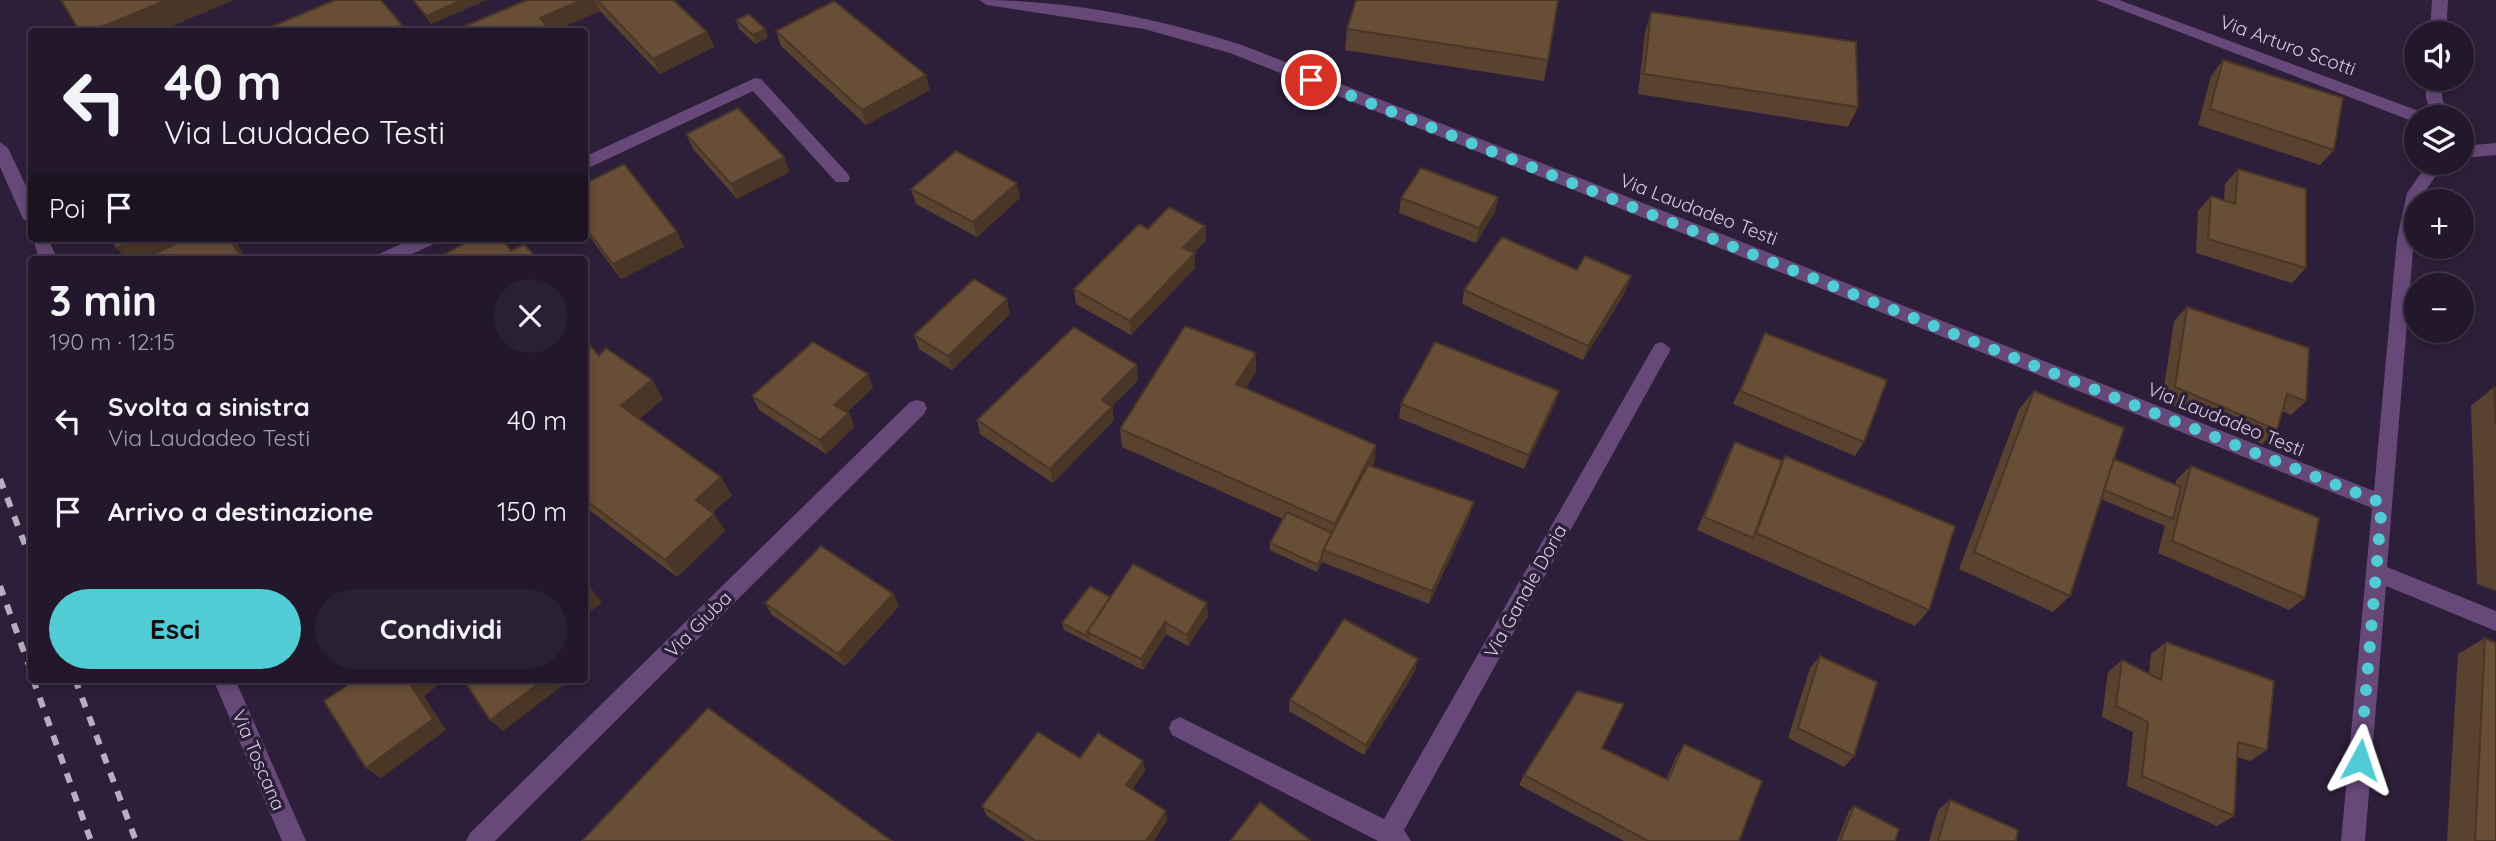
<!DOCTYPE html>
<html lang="it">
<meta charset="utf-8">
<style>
body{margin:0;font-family:Quicksand,sans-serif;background:#2a2033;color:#f1f3f6;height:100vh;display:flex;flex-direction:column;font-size:26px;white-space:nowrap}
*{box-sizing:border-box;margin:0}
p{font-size:23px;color:#a29fa9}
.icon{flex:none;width:38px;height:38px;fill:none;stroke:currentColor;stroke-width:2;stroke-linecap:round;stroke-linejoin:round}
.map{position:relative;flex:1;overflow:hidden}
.drawer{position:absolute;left:28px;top:256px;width:560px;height:427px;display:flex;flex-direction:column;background:#22172b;border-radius:7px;box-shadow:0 4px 10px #0003,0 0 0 2px #3f3647}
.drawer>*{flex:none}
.top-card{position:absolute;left:28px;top:28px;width:560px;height:214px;border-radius:7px;box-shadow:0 4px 10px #0003,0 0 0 2px #3f3647;background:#22172b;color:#f1f3f6;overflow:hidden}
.tools{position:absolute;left:2404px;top:21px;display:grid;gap:14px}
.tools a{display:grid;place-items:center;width:70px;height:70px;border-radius:50%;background:#22172b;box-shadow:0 4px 10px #0003,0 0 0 2px #3f3647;font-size:35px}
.pin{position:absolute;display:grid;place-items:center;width:60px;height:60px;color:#fff;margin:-30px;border:4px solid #fff;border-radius:50%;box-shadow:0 2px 7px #0007}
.me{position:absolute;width:77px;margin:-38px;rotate:5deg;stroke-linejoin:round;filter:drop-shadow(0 0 5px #0008)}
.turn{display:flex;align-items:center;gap:24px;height:147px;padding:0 21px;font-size:32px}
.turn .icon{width:91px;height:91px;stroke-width:2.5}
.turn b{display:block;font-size:49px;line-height:60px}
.then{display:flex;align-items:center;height:66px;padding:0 21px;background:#0003;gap:14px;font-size:26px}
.round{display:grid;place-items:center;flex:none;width:74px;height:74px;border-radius:37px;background:#2a2033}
.head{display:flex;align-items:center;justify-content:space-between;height:119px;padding:0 21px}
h1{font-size:42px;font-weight:800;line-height:52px}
.button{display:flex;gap:14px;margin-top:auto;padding:14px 21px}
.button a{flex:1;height:80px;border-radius:42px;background:#51ccd5;color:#111;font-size:28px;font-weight:800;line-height:80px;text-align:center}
.button a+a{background:#2a2033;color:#f1f3f6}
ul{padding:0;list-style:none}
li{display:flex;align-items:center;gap:21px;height:91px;padding:0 21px}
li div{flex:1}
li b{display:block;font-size:26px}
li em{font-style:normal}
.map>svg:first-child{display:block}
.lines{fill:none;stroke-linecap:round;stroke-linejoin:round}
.minor{fill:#664979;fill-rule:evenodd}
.rail{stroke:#b7aec1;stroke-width:6;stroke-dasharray:10 10;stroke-linecap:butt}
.wall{fill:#59422f}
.shaded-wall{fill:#493626}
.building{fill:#684d37;stroke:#493626;stroke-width:2}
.route{stroke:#51ccd5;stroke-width:12;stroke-dasharray:0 21.6}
.labels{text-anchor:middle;stroke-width:7;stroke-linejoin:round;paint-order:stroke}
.street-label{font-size:19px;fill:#d7cfe0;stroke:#2d1f39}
</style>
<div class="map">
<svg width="2496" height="841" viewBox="0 0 2496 841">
<rect width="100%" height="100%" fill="#2d1f39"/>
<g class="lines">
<g class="minor">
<path d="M 979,0 C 1068,0 1157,18 1242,45 L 2374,491 L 2397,239 L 2407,193 L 2428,163 L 2445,163 L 2423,194 L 2422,201 L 2417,201 L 2387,567 L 2496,611 L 2496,631 L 2386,586 L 2365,841 L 2341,841 L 2372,508 L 1230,53 L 1144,29 L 987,5 Z"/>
<polygon points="2096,0 2119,0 2424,113 2426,117 2417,117 2417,122 2412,121"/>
<polygon points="2432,0 2448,0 2446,33 2430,33"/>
<polygon points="755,78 761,79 848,174 850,178 848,182 836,182 753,91 584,170 584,157"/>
<polygon points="2426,79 2442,79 2442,98 2449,117 2433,117 2426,98"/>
<polygon points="0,142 8,148 32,199 32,225 23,219 0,167"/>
<polygon points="2496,143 2496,155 2462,158 2462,146"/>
<polygon points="32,236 48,238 57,259 39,259"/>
<polygon points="414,238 439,238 436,243 401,259 376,259 379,254"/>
<polygon points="1662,342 1671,349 1404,830 1411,841 1378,841 1172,735 1169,728 1172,721 1180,717 1384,819 1655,344"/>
<polygon points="917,400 924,402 927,408 924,414 495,841 466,841 470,833 910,402"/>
<polygon points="213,679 235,679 306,841 282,841"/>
</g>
<g class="rail">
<polyline points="0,479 32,563"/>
<polyline points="0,586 32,674"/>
<polyline points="33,679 91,841"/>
<polyline points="75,679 136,841"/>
</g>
</g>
<g class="wall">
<polygon points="413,0 486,0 431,24"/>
<polygon points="527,0 673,0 707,32 714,47 660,74 600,11"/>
<polygon points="1651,12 1858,107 1848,127 1638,94 1645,33"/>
<polygon points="736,20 768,37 756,44 739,29"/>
<polygon points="1347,29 1548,60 1544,81 1345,50"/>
<polygon points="776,31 930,90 866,125 781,46"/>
<polygon points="2223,60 2334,150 2320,165 2198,125 2211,76"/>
<polygon points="686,134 784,157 789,172 737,199 693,149"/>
<polygon points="2238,169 2306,268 2292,283 2196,253 2198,211 2211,196 2224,200 2225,184"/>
<polygon points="584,184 677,232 684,247 621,279 584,229"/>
<polygon points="911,189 1020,198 977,237 916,204"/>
<polygon points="1498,197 1495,212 1476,243 1399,213 1401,198"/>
<polygon points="1205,226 1206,240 1194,253 1195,268 1131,335 1076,304 1074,289 1148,229"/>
<polygon points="1464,290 1626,291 1583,360 1462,304"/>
<polygon points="2187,307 2306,401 2291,415 2282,411 2277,430 2262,444 2162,401 2174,321"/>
<polygon points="1010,314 952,370 919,349 914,335"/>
<polygon points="1765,333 1864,442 1855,456 1733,404"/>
<polygon points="584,338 599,356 652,380 663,399 639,419 732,495 712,512 725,531 677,577 584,506"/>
<polygon points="1256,372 1246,388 1376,445 1374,463 1372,466 1470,515 1429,604 1322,562 1317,572 1270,550 1270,543 1283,519 1122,447 1120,429"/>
<polygon points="1138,380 1112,406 1114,420 1053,483 980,434 977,420"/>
<polygon points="2494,387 2496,388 2496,591 2477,584 2471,406"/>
<polygon points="873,388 847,412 849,413 854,427 826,454 759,410 752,396"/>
<polygon points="1559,391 1555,404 1524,469 1399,418 1401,404"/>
<polygon points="2034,391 2114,459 2175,484 2177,479 2191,466 2305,598 2289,610 2158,553 2165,526 2101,499 2070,596 2053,612 1959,569 2019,409"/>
<polygon points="1735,442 1782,461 1785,456 1929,610 1915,626 1697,530 1728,455"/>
<polygon points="893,594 899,606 845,666 772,615 765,603"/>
<polygon points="1110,597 1208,616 1188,646 1166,634 1143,670 1064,630 1062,623"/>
<polygon points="2485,638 2496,841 2447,841 2458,654"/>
<polygon points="2166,642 2267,750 2250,761 2237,757 2234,816 2217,826 2127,786 2133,732 2102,717 2108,672 2122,660 2149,673 2151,654"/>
<polygon points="1820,656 1854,756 1844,767 1788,738 1810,668"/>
<polygon points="1415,671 1364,755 1289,711 1290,700"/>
<polygon points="1684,744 1739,841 1624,841 1519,785 1524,775 1602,748 1666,779 1677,755"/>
<polygon points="1080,758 1143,761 1145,771 1132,789 1167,820 1154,841 1025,841 987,816 982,806"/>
<polygon points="1950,800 2016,841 1929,841 1938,810"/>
<polygon points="1854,806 1895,841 1837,841 1849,811"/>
</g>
<g class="shaded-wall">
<polygon points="167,0 234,0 158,32 89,32"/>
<polygon points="462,0 486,0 431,24 426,16"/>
<polygon points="582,0 595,0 600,11 552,32 547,32 540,18"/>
<polygon points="402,25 406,32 388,32"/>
<polygon points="765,29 768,37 756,44 753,35"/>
<polygon points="707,32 714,47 660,74 653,59"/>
<polygon points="926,75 930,90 866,125 862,110"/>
<polygon points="784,157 789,172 737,199 731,184"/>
<polygon points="1017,183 1020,198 977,237 973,222"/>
<polygon points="1498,197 1495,212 1476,243 1479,228"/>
<polygon points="1205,226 1206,240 1184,262 1183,248"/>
<polygon points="677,232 684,247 621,279 613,264"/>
<polygon points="139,238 187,238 139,259 127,259 116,248"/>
<polygon points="229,238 234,238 246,259 242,259"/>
<polygon points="1195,253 1195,268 1131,335 1130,321"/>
<polygon points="1631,276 1626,291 1583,360 1588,346"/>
<polygon points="1007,299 1010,314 952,370 948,356"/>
<polygon points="1256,353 1256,372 1236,403 1236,384"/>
<polygon points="1137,365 1138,380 1104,414 1102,400"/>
<polygon points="868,374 873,388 840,418 834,405"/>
<polygon points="652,380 663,399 633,424 621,406"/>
<polygon points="1559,391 1555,404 1524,469 1529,455"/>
<polygon points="1112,407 1114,420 1053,483 1050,469"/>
<polygon points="849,413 854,427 826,454 820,440"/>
<polygon points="1376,445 1374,463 1333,541 1335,524"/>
<polygon points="721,477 732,495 707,518 696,500"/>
<polygon points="1474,502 1470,515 1429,604 1432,591"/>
<polygon points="714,514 725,531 677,577 665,560"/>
<polygon points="1322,556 1322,562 1317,572 1318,565"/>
<polygon points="584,579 602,603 584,616"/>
<polygon points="893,594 899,606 845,666 838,654"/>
<polygon points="1207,603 1208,616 1188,646 1187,635"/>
<polygon points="1165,622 1166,634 1143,670 1141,659"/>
<polygon points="1418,659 1415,671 1364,755 1366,745"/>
<polygon points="417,679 446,679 424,696 446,730 381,778 366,768 410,684"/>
<polygon points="545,679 571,679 503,731 490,720"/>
<polygon points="1143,761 1145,771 1128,795 1126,785"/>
<polygon points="1166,811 1167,820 1154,841 1146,841"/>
</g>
<g class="building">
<polygon points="61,0 167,0 89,32 80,32"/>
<polygon points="335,0 381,0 402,25 388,32 267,32 266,29"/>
<polygon points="413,0 462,0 426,16"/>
<polygon points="527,0 582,0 540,18 551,32 462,32 460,28"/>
<polygon points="597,0 673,0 707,32 653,59"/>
<polygon points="1356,0 1558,0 1548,60 1347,29"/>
<polygon points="834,1 926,75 862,110 776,31"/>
<polygon points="1651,12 1856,42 1858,107 1644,74"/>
<polygon points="749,14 765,29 753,35 736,20"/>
<polygon points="2223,60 2343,98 2334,150 2210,109"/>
<polygon points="738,108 784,157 731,184 686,134"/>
<polygon points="956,151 1017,183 973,222 911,189"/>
<polygon points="624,164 677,232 613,264 584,226 584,184"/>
<polygon points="1421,168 1498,197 1479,228 1401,198"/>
<polygon points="2238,169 2306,189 2306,268 2208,239 2211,196 2235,204"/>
<polygon points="1169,207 1205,226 1183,248 1195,253 1130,321 1074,289 1139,224 1148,229"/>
<polygon points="1502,237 1577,270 1585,256 1631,276 1588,346 1464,290"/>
<polygon points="112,238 139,238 116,248"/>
<polygon points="189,238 229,238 242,259 142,259"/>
<polygon points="475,238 501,238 511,251 524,244 537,259 435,259"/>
<polygon points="386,255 389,259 377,259"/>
<polygon points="974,279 1007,299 948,356 914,335"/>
<polygon points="2187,307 2309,348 2306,401 2287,394 2277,430 2175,387"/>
<polygon points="1185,326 1256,353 1236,384 1376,445 1335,524 1120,429"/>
<polygon points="1074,327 1137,365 1102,400 1112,407 1050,469 977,420"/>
<polygon points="1765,333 1887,380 1864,442 1740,391"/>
<polygon points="584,338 599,356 606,348 652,380 621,406 721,477 696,500 714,514 665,560 584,499"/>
<polygon points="813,342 868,374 834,405 849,413 820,440 752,396"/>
<polygon points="1435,342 1559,391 1529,455 1401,404"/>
<polygon points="2494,387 2496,388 2496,426"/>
<polygon points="2034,391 2124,428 2070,596 1974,552"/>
<polygon points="1735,442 1782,461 1753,538 1704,517"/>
<polygon points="1785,456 1955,526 1929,610 1756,533"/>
<polygon points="2114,459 2181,487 2173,519 2104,490"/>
<polygon points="1368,465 1474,502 1432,591 1323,550"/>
<polygon points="2191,466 2319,518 2305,598 2172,541"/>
<polygon points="1287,512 1332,533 1323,550 1322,556 1318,565 1270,543"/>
<polygon points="821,546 893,594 838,654 765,603"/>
<polygon points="1133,564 1207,603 1187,635 1165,622 1141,659 1087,632"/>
<polygon points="584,581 591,591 584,596"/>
<polygon points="1090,586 1110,597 1087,632 1088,637 1062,623"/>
<polygon points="1344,619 1418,659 1366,745 1290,700"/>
<polygon points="2485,638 2496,643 2496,841 2475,841"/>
<polygon points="2166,642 2274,681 2267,750 2238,742 2234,816 2142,776 2148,722 2116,706 2122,660 2161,680"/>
<polygon points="1820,656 1877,682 1854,756 1798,728"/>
<polygon points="357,679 417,679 410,684 433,719 366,768 324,701"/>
<polygon points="463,679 545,679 490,720"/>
<polygon points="1577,691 1624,704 1602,748 1668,780 1684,744 1762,781 1739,841 1648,841 1524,775"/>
<polygon points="708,708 892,841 582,841"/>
<polygon points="1038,732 1080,758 1098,733 1143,761 1126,785 1166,811 1146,841 1036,841 982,806"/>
<polygon points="1950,800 2018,830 2016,841 1938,841"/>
<polygon points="1260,802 1310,840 1310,841 1230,841"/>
<polygon points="1854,806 1899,829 1895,841 1840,841"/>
</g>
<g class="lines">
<polyline class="route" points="1311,80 2382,503 2360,760"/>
</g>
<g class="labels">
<g class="street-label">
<text transform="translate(2288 45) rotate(20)" y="7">Via Arturo Scotti</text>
<text transform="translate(1699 209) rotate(21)" y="7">Via Laudadeo Testi</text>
<text transform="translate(2226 419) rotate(22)" y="7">Via Laudadeo Testi</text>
<text transform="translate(1525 591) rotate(-61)" y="7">Via Ganale Doria</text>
<text transform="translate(698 624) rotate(-45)" y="7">Via Giuba</text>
<text transform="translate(259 760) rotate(67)" y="7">Via Toscana</text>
</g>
</g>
</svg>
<div class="tools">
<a><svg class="icon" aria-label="sound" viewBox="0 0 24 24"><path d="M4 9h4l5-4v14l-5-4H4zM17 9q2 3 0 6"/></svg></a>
<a><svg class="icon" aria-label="layers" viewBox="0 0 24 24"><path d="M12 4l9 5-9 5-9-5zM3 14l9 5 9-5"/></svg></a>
<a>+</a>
<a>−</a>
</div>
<div class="pin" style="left:1311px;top:80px;background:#d93025"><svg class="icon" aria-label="arrive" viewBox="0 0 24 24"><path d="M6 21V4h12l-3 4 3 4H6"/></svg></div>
<svg class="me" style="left:2360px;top:760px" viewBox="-20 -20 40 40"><path d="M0-17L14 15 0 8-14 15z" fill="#51ccd5" stroke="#fff" stroke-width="4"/></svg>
<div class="top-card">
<div class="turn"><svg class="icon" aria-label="left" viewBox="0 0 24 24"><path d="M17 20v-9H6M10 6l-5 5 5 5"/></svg><div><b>40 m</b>Via Laudadeo Testi</div></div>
<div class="then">Poi<svg class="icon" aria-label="arrive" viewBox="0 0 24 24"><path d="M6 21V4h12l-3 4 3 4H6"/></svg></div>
</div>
<section class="drawer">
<div class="head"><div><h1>3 min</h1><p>190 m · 12:15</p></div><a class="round"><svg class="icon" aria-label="close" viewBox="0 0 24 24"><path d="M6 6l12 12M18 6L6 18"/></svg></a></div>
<ul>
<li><svg class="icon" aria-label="left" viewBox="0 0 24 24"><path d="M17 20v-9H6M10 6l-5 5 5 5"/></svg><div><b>Svolta a sinistra</b><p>Via Laudadeo Testi</p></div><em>40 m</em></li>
<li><svg class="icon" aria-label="arrive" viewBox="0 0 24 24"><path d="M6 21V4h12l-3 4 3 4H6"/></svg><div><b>Arrivo a destinazione</b></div><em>150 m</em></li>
</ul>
<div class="button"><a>Esci</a><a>Condividi</a></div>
</section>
</div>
